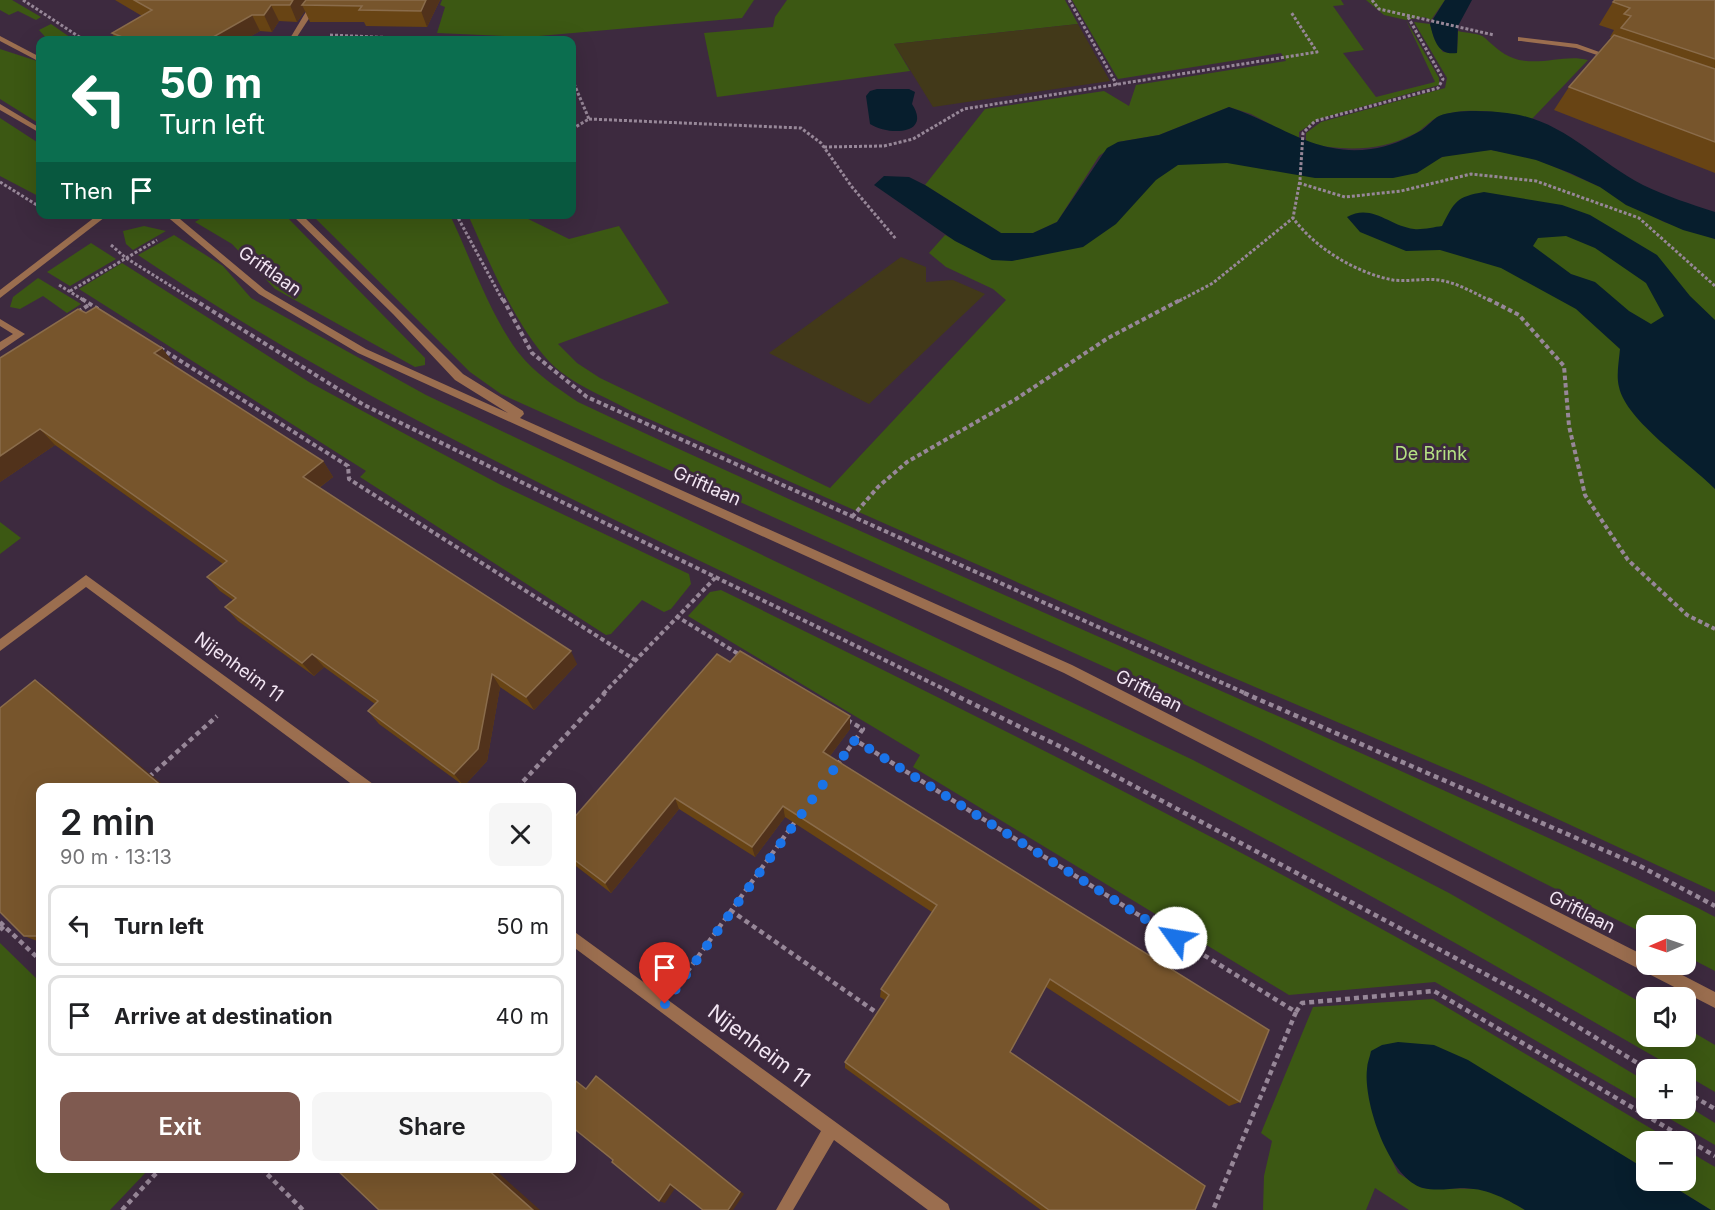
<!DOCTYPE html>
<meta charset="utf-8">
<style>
body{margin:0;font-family:Inter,sans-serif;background:#f6f6f6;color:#202124;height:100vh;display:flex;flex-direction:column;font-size:22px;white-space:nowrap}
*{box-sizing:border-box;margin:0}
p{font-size:20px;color:#757577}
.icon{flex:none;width:33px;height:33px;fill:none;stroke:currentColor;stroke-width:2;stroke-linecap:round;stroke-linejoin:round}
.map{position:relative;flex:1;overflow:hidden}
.side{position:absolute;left:36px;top:783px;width:540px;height:390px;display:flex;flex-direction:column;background:#fff;border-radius:12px;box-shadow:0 6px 24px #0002}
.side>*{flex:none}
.hud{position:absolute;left:36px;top:36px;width:540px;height:183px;border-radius:12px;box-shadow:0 6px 24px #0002;background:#0b6e4f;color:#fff;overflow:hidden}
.needle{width:39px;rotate:268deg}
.fabs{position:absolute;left:1636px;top:915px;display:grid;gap:12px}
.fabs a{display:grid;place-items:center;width:60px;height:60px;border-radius:12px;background:#fff;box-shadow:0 6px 24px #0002;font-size:30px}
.pin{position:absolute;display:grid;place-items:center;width:51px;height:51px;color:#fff;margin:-62px -26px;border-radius:50% 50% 50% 0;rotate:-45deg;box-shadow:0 0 6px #0007}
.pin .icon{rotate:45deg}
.me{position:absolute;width:66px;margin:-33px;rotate:302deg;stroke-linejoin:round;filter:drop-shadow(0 0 4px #0008)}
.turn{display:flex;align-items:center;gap:21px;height:126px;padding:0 24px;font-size:27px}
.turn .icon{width:78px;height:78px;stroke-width:2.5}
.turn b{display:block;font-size:42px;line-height:51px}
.then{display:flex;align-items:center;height:57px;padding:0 24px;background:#0003;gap:12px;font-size:22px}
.round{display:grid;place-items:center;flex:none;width:63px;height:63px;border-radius:12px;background:#f6f6f6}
.head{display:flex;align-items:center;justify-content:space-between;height:102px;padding:0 24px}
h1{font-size:36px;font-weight:600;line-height:45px}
.action{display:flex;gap:12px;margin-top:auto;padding:12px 24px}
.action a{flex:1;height:69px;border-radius:12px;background:#7f5a50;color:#fff;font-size:24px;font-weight:600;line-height:69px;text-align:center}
.action a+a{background:#f6f6f6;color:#202124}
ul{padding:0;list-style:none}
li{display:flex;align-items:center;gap:18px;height:81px;margin:0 12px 9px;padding:0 12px;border:3px solid #e0e0e0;border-radius:12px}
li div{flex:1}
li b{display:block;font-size:22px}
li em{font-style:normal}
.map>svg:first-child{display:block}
.green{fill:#3c5813}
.sand{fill:#423919}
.water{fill:#071e2d;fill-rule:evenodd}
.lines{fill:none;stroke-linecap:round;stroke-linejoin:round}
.path-far2{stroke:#978798;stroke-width:3;stroke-dasharray:3 2;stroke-linecap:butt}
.path-far1{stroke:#978798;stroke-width:4;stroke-dasharray:4.5 3;stroke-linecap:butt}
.path{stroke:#978798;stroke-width:4.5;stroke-dasharray:5 4;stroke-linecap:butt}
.minor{fill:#9b6e4f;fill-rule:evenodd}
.tertiary{fill:#9b6e4f;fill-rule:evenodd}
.wall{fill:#684414}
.shaded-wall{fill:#51321b}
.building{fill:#77552c;stroke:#8a6c4b;stroke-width:1.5}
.route{stroke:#1a73e8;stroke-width:10;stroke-dasharray:0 18}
.labels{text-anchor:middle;stroke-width:6;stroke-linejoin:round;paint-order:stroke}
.street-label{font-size:18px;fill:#f2e5f3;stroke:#3d2a3f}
.park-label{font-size:18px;fill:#b4e183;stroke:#3d2a3f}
.near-street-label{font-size:21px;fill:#f2e5f3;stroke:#3d2a3f}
</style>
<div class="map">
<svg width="1715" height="1210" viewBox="0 0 1715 1210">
<rect width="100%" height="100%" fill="#3d2a3f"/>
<g class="green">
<polygon points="0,0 12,0 41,17 36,20 18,11 9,15 0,10"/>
<polygon points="442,0 754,0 742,18 528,37 437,33 445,7 440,5"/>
<polygon points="787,0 1065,0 1078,24 894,44 910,71 717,97 704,33 773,27 775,17"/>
<polygon points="1072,0 1341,0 1344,5 1333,6 1364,50 1343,53 1376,97 1435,82 1406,20 1384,15 1366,0 1445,0 1431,20 1424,17 1406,20 1439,78 1439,85 1319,119 1299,132 1299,139 1251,114 1229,107 1159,135 1118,142 1099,156 1057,222 1033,233 1001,233 925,185 985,109 1104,91 1129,106 1136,85 1286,61 1281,53 1118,79"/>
<path d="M 1414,22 L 1430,24 L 1434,38 L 1443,52 L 1457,53 L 1458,31 C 1465,33 1480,33 1485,38 C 1496,48 1504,56 1519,60 C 1544,65 1566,54 1588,60 L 1531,120 C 1505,112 1467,106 1440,116 C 1431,119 1423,130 1414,134 C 1378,152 1344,151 1306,143 L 1306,133 L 1321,122 L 1445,88 L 1447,78 Z"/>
<polygon points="51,24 74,40 48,40 39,30"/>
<polygon points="0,49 40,62 40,124 0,99"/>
<polygon points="0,118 40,144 40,197 0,176"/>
<path d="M 1491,150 L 1530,156 L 1600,187 L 1664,222 L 1715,239 L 1715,892 L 1482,784 L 1213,669 L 633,412 C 610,399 581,388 561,372 C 521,341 489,261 468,215 L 520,215 L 569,239 L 619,226 L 669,303 L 558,344 L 577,363 L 600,378 L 830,488 L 1006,300 L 993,289 L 946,267 L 929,253 L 945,235 L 993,260 L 1171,162 L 1219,157 L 1402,172 L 1459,151 Z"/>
<polygon points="208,214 285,215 425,358 425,365 415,367 275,289 232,244 195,222"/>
<path d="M 312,215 L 450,215 C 470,257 490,315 518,352 C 534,373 556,387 578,402 C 949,576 1328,732 1698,908 L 1715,917 L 1715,971 L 1686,956 L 1686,926 L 1647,926 L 1647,935 L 1264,742 L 1116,672 L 501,394 L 470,372 Z"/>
<polygon points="144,226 166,231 133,250 126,244 123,231"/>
<path d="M 174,235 L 223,266 L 251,298 L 426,395 L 1193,760 L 1449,893 L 1647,1006 L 1647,1036 L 1686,1036 L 1686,1028 L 1715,1045 L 1715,1092 L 1686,1075 L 1686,1070 L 1676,1069 C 1469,950 1261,831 1046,727 C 922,667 799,608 675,549 C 488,459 310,371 138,255 Z"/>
<polygon points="91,243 116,259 70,286 47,272"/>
<polygon points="122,263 309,382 407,435 501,485 689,574 691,584 671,609 664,612 642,600 611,634 606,635 360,477 366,471 79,289"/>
<polygon points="38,278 81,304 67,313 43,296 20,309 10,307 13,297"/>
<polygon points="0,522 21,538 0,554"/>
<path d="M 721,590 C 1035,744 1347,900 1647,1082 L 1647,1105 L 1435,982 L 1289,995 L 913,767 L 920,755 L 688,616 L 710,592 Z"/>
<polygon points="0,943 40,982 40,1168 149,1169 110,1210 0,1210"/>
<polygon points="1433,999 1672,1141 1647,1142 1647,1170 1577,1128 1380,1135 1398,1173 1422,1188 1482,1189 1501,1195 1525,1210 1409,1210 1375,1188 1366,1210 1263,1210 1264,1176 1272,1141 1261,1133 1313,1007"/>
<polygon points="1686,1105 1715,1123 1715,1145 1653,1109 1686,1108"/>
<polygon points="1686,1150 1715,1167 1715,1210 1711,1210 1664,1181 1686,1180"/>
</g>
<g class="sand">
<polygon points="1078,24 1110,81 933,107 894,44"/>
<polygon points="901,257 926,267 926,282 953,280 985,294 869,404 769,353"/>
</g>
<g class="water">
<path d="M 1445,0 L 1472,0 L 1458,26 L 1457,53 C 1438,56 1434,40 1430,24 Z"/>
<path d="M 877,89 L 909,89 L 915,92 L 912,104 C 932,135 889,136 870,124 L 866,96 L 870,91 Z"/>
<path d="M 1229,107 C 1279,123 1315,157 1371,149 C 1388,147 1407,139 1422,130 C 1428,126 1433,119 1439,116 C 1458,109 1488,111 1507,113 C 1562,119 1596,161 1643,185 C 1666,196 1690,204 1715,212 L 1715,239 L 1683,230 L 1626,205 L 1600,187 L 1570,173 L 1536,160 L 1491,150 L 1442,157 L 1417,173 L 1393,178 L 1315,178 L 1227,163 L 1178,165 L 1156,180 L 1116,224 L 1083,247 L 1012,261 L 992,260 L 955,241 L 874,185 L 884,176 L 909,177 L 925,185 L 1001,233 L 1033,233 L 1057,222 L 1107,148 L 1118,142 L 1159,135 Z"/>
<path d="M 1484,192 L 1562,205 L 1590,215 L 1657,255 L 1690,296 L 1715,320 L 1715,489 C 1691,464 1626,421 1619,387 C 1616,376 1619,361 1620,349 L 1576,309 L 1501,268 L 1440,250 L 1406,251 L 1360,232 L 1347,217 C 1372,203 1389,226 1414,229 C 1422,230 1434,227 1442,226 C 1455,201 1456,197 1484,192 ZM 1566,236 L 1595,248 L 1646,283 L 1664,316 L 1651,324 L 1629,311 L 1595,282 L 1571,274 L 1533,246 L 1538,238 Z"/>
<path d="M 1398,1042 L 1434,1045 L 1468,1060 L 1647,1170 L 1647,1180 L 1664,1181 L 1711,1210 L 1525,1210 C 1503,1197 1486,1188 1460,1188 C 1449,1189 1435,1191 1423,1188 C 1389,1179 1363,1102 1367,1069 C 1367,1063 1370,1057 1371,1051 L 1382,1045 Z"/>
</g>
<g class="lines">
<g class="path-far2">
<polyline points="23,0 84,40"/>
<polyline points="1069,0 1117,85"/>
<polyline points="1372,0 1379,9 1494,35"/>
<path d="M 1408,17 L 1443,79 L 1438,88 L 1315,121 L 1303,133 L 1300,180 L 1293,218 C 1315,248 1356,273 1393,280 C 1408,282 1424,278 1439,280 C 1458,283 1474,293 1491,301"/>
<polyline points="330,35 397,38 395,40"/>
<polyline points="572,79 589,119 572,129"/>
<polyline points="589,119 801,128 821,143 852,187 896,239"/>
<polyline points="824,147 884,146 913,139 964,109 1317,52 1291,12"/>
<polyline points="0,182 40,207"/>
<polyline points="1299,183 1345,197 1401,191 1471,174 1536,181 1639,218 1715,286"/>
<polyline points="456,214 503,301"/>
<polyline points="111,245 126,258 195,301"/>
<polyline points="59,285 85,301"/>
<polyline points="70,291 157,240"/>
<polyline points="1179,301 1213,283 1293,218"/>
</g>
<g class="path-far1">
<polyline points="82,299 98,309"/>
<polyline points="193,299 364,405 954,694"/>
<polyline points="503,299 532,353 587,397 1247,694"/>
<polyline points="1488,299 1519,315 1564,366 1569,426 1585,495 1628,560 1687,615 1715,629"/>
<polyline points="78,312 90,304"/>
<polyline points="160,348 348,466 349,479 635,660"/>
<polyline points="852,517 878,487 907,462 1016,399 1108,338 1182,299"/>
<polyline points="676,616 740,655"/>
<polyline points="603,694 715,578"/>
</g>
<g class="path">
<polyline points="951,693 1065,749 1532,999 1649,1070"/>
<polyline points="1244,693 1638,865 1715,906"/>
<polyline points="847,720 863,729 855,740"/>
<polyline points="837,765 855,740 1296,1012 1213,1210"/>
<polyline points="149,777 217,716"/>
<polyline points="517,788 605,693"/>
<polyline points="730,910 880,1015"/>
<polyline points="0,922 4,926"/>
<polyline points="0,930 4,926 40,960"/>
<polyline points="682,979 797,819"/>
<polyline points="1296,1012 1302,1003 1434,991 1715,1156"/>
<polyline points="1686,1092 1715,1109"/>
<polyline points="261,1168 303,1210"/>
<polyline points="122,1210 161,1168"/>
</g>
<g class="minor">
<polygon points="313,0 321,0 295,40 289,40"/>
<polygon points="1518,37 1577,44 1616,58 1612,60 1576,48 1521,41 1518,41"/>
<polygon points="99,214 109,214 0,298 0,290"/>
<polygon points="0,319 25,334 0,351 0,342 13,334 0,326"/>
<polygon points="86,575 373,784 374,788 357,788 86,587 0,651 0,639"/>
<polygon points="572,930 948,1204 950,1210 928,1210 834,1140 793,1210 776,1210 821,1131 572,946"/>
</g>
<g class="tertiary">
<polygon points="0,36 40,57 40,62 0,41"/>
<polygon points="0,104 40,128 40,133 0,110"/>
<polygon points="164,214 174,214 265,290 366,349 508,413 455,380 393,314 291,214 301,214 399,310 463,374 523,411 524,414 520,418 1072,665 1647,957 1647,964 1661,964 1715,992 1715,1008 1064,673 358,353 259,294"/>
</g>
</g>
<g class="wall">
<polygon points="115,0 440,0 427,27 366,26 364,22 310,22 305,11 297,22 279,21 272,32 260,31 244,40 116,40 112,33 142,16"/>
<polygon points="1715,0 1715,173 1554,110 1569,87 1612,38 1610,37 1614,30 1599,25 1613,2"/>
<polygon points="86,313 162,348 174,364 172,365 323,461 333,477 319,488 577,664 534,710 500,687 487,761 464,786 379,724 368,711 375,704 324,667 314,676 238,621 225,607 233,600 220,591 207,577 223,564 55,445 0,482 0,358"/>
<polygon points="730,662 850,716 850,729 830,756 1240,1102 1229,1106 1046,987 1010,1052 1195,1210 1041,1210 845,1068 845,1062 885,1000 880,997 881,989 932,912 785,817 755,857 679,809 611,893 572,863 572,820"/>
<polygon points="35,680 54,694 40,788 40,942 24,936"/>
</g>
<g class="shaded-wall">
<polygon points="293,0 312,0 302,5 305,11 297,22 290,5"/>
<polygon points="426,0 440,0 427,27 421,11"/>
<polygon points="271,5 279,21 272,32 264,15"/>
<polygon points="252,15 260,31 244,40 208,40"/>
<polygon points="572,106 575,120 572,121"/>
<polygon points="162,348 174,364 166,369 154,353"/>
<polygon points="40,429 55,445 0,482 0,456"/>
<polygon points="323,461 333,477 313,492 303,477"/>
<polygon points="571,651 577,664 534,710 526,697"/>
<polygon points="312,654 324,667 314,676 302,663"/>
<polygon points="492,674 500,687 487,761 464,786 454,774"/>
<polygon points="35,680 54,694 167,788 164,788"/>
<polygon points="850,716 850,729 824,764 823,752"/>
<polygon points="675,798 679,809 611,893 605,883"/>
<polygon points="783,806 785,817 755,857 752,847"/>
<polygon points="603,1081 744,1194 733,1210 728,1210"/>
<polygon points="486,1168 493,1168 540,1210 533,1210"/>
<polygon points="670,1184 676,1187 665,1203 659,1201"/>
</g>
<g class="building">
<polygon points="134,0 293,0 290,5 271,5 264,15 252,15 208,40 130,40 112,33 152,10"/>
<polygon points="306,0 426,0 421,11 359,10 362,6 302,5"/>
<polygon points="1615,0 1715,0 1715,59 1621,28 1631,16 1624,14 1630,8 1613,2"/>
<polygon points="1614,35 1715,69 1715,142 1569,87"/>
<polygon points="96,307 162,348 154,353 323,461 303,477 571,651 526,697 492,674 478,749 454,774 368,711 378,701 312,654 302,663 225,607 236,598 207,577 227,561 40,429 0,456 0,358 78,309 86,313"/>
<polygon points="740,651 850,716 823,752 1269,1030 1240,1102 1050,979 1010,1052 1205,1186 1195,1210 1049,1210 845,1062 889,995 881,989 937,905 783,806 752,847 675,798 605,883 572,858 572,820 717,654 730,662"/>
<polygon points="35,680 164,788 40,788 40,935 39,936 24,936 0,912 0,708"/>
<polygon points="596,1076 740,1192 728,1210 703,1210 670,1184 659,1201 612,1162 613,1160 572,1127 572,1078 586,1089"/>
<polygon points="335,1168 486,1168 533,1210 379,1210"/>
</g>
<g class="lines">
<polyline class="route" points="665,1004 855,740 1176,938"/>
</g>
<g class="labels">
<g class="street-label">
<text transform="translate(270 271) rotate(35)" y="6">Griftlaan</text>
<text transform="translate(707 486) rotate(24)" y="6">Griftlaan</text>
<text transform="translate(239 667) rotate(36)" y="6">Nijenheim 11</text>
<text transform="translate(1149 691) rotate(27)" y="6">Griftlaan</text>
<text transform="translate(1582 912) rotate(27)" y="6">Griftlaan</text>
</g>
<g class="park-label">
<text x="1431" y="460">De Brink</text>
</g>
<g class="near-street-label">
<text transform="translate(759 1046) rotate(37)" y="7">Nijenheim 11</text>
</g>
</g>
</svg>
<div class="fabs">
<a><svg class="needle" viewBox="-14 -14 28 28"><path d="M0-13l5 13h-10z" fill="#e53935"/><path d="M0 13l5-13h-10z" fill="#757577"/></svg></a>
<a><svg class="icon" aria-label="sound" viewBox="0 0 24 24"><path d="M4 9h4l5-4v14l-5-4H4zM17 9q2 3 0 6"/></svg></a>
<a>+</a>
<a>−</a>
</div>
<div class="pin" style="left:665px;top:1004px;background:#d93025"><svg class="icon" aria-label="arrive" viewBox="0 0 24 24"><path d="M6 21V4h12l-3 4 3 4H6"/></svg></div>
<svg class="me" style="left:1176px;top:938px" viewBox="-20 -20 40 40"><circle r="19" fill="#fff"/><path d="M0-13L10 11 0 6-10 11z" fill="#1a73e8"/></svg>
<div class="hud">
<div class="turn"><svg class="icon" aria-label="left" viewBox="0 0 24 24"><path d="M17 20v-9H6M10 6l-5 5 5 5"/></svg><div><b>50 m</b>Turn left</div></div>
<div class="then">Then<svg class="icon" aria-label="arrive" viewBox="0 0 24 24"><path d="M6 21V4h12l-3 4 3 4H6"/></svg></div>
</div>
<section class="side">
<div class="head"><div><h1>2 min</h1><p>90 m · 13:13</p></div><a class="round"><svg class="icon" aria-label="close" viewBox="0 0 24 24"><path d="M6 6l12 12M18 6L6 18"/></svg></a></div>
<ul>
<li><svg class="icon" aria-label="left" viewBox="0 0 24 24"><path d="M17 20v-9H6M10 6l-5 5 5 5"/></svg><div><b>Turn left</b></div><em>50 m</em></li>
<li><svg class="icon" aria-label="arrive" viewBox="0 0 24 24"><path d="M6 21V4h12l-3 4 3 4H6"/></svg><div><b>Arrive at destination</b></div><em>40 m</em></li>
</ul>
<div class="action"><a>Exit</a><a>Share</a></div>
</section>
</div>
